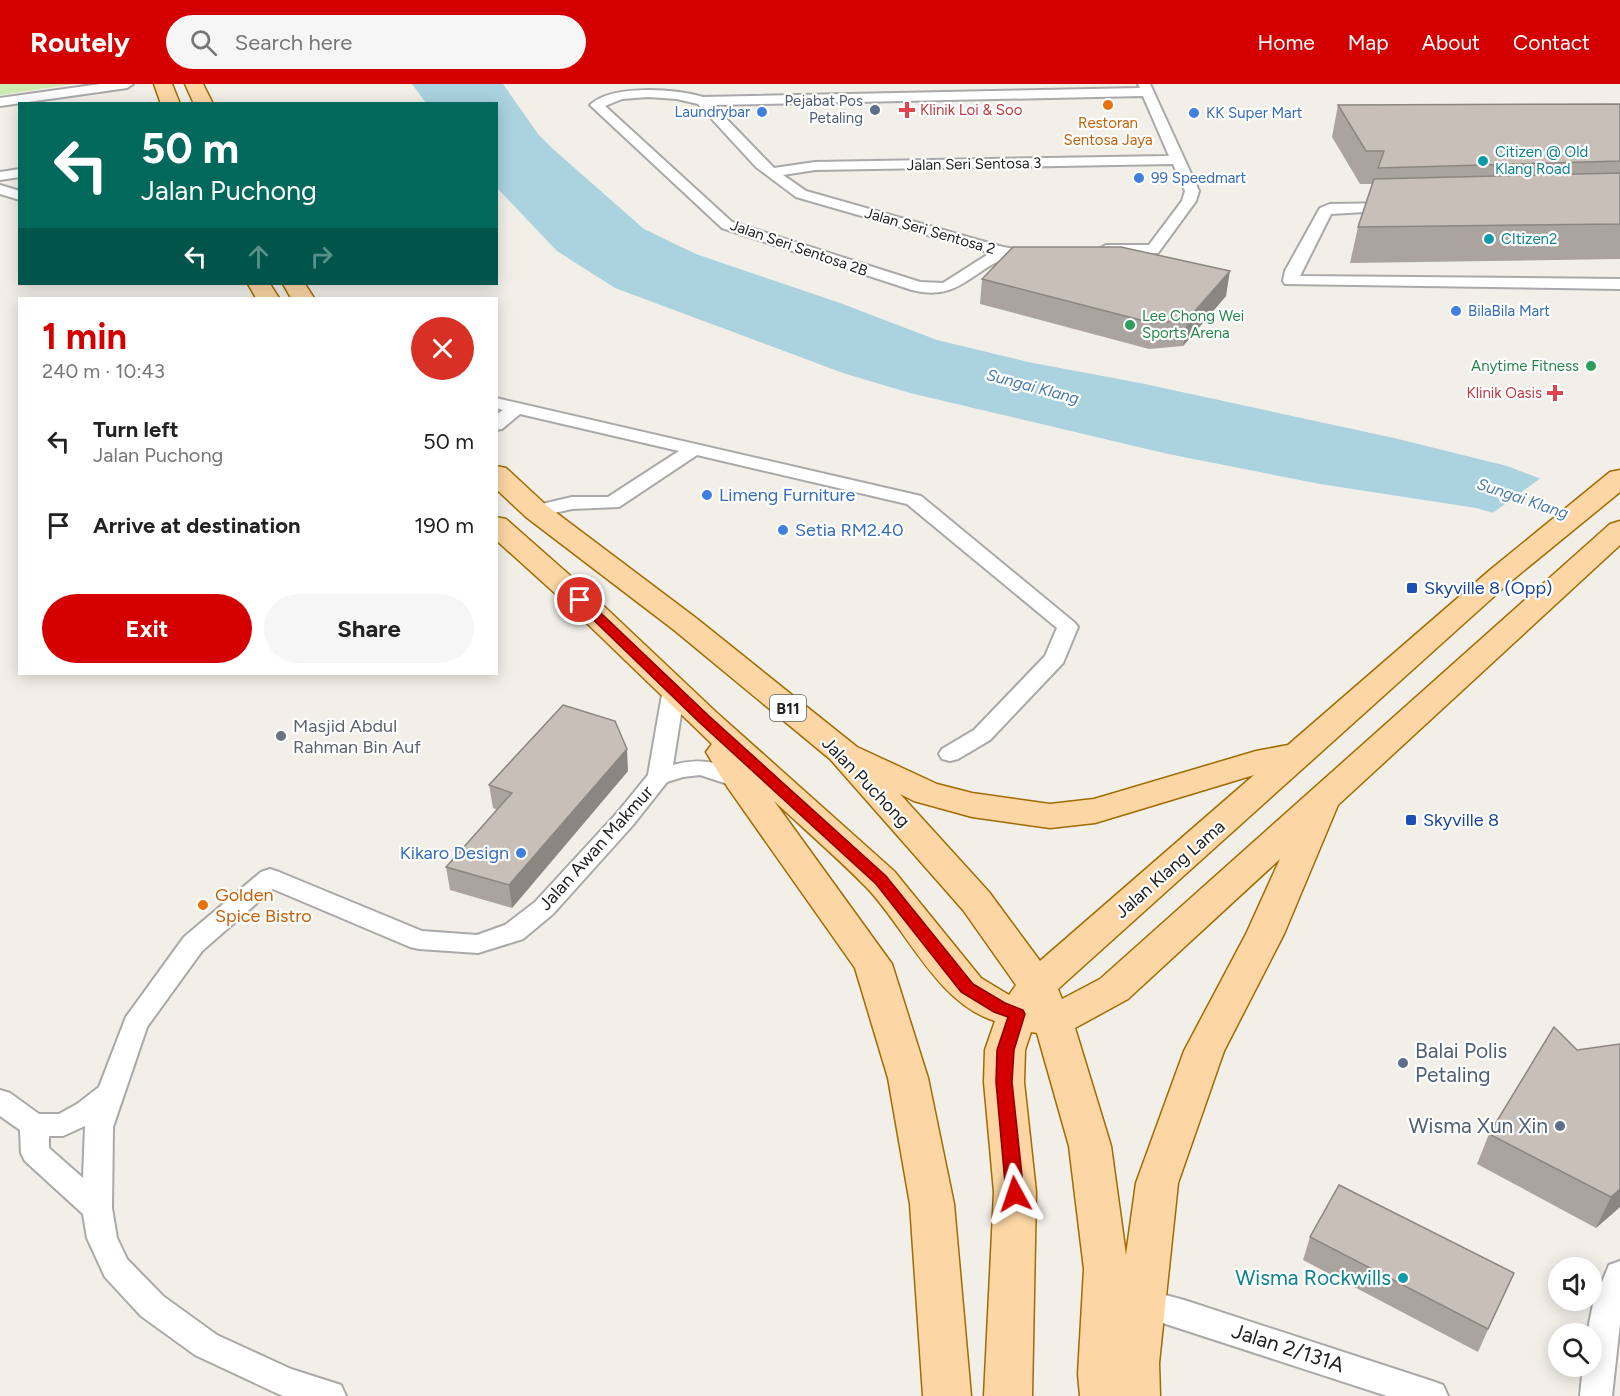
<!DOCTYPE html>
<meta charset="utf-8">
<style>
body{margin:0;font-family:Figtree,sans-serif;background:#f6f6f6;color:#222;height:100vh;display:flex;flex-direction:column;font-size:22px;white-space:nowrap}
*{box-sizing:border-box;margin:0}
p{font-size:20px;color:#767676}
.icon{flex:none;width:33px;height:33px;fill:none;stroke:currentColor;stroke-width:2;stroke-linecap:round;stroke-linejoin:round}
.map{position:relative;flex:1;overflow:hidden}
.panel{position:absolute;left:18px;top:213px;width:480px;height:378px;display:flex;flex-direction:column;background:#fff;border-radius:0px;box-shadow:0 3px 15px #0003}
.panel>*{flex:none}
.guide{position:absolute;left:18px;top:18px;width:480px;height:183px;border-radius:0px;box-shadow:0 3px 15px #0003;background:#00695c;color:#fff;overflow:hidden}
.fabs{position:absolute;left:1548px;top:1173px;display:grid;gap:12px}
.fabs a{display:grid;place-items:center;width:54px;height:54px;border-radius:50%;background:#fff;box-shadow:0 3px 15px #0003;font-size:30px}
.pin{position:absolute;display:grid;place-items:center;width:51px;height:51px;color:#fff;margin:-26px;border:3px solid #fff;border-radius:50%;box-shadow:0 2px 6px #0007}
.me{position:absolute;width:66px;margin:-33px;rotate:355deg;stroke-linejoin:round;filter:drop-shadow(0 0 4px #0008)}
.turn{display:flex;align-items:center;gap:21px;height:126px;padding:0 24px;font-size:27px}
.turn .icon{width:78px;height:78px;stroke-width:2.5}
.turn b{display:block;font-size:42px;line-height:51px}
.lanes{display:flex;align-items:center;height:57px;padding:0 24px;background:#0003;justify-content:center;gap:30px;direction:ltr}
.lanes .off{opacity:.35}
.round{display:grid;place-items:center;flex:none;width:63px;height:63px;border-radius:32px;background:#f6f6f6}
.headline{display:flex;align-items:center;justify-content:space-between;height:102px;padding:0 24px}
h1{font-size:36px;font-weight:700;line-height:45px;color:#d40000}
.action{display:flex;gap:12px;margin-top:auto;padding:12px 24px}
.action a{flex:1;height:69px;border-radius:36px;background:#d40000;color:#fff;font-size:24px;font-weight:700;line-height:69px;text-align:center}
.action a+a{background:#f6f6f6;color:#222}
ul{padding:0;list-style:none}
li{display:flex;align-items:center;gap:18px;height:84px;padding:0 24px}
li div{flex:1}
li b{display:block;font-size:22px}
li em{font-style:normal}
header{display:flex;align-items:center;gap:36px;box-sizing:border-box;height:84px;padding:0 30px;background:#d40000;color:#fff}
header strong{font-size:28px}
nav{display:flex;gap:33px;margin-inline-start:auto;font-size:21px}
.search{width:420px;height:54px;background:#f6f6f6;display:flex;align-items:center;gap:15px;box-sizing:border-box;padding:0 21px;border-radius:33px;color:#767676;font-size:22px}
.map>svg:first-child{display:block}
.grass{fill:#cdebb0}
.water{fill:#aad3df}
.pier{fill:#f2efe9}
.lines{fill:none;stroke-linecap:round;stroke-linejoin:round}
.street-casing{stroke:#a9a9a9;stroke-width:4}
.primary-casing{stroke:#a06b00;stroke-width:3}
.street{fill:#fff;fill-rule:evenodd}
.primary{fill:#fcd6a4;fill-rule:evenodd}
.wall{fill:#aba49e}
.shaded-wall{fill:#8b8681}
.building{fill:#c7bfb8;stroke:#8b8681;stroke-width:1.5}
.route{fill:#d40000;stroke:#8a0000;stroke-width:1.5}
.food-dot{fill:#e8710a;stroke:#fff;stroke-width:2}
.service-dot{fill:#5c6f8a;stroke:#fff;stroke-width:2}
.health-dot{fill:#e0444e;stroke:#fff;stroke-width:2}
.shop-dot{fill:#3f7fe0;stroke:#fff;stroke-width:2}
.culture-dot{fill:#0f9aa8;stroke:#fff;stroke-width:2}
.leisure-dot{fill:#2e9e5b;stroke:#fff;stroke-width:2}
.transit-dot{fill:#1a4fb4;stroke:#fff;stroke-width:2}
.worship-dot{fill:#6b7280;stroke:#fff;stroke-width:2}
.labels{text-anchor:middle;stroke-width:4.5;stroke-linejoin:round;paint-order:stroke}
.far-service-label{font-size:15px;fill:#4e5e75;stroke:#fff;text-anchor:end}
.far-health-label{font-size:15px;fill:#be3a42;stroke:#fff;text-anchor:start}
.far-shop-label{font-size:15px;fill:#366cbe;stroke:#fff;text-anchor:start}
.far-food-label{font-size:15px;fill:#c56008;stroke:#fff}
.far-culture-label{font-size:15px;fill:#0d838f;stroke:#fff;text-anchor:start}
.far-street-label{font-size:15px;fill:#222;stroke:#fff}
.far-leisure-label{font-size:15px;fill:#27864d;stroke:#fff;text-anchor:start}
.far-water-label{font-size:16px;font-style:italic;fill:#4a7aab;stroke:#fff}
.shield{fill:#fff;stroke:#646464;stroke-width:1.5}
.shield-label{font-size:16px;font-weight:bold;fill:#222}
.shop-label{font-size:18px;fill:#366cbe;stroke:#fff;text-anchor:start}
.transit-label{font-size:18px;fill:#164399;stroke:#fff;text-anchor:start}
.worship-label{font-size:18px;fill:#5b616d;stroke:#fff;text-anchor:start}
.street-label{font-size:18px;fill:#222;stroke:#fff}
.food-label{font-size:18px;fill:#c56008;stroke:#fff;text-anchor:start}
.near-service-label{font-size:21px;fill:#4e5e75;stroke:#fff;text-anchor:start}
.near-culture-label{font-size:21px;fill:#0d838f;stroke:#fff;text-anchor:end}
.near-street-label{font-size:21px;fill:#222;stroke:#fff}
</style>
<header>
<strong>Routely</strong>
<div class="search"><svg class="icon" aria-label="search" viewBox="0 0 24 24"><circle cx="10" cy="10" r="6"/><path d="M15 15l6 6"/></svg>Search here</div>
<nav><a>Home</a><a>Map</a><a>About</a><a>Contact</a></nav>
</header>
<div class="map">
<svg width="1620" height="1312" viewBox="0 0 1620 1312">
<rect width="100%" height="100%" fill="#f2efe9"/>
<polygon class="grass" points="0,0 74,0 0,11"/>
<polygon class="water" points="412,0 503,0 538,50 553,65 644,145 696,170 840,219 937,256 1028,278 1140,299 1394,354 1507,382 1620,425 1512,434 1476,424 1320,400 1168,370 910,309 843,289 615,204 557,167 497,104 496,20 426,19"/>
<polygon class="pier" points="1542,393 1620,422 1620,481 1569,459 1490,431"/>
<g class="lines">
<g class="street-casing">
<g id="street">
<polygon points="100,0 133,0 127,4 0,22 0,14"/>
<path d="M 1138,0 L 1150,0 L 1199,107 L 1196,117 L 1158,169 L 1106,171 L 1098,166 L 1106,161 L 1149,161 L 1182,117 L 1185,107 L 1173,80 L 815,86 L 783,91 L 806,107 L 1003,163 L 1015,165 L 1018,168 L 1015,171 C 974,181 962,219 912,206 L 722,144 L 590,21 C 612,0 675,5 703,13 L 1140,4 ZM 1143,12 L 1169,72 L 815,78 L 774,84 L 713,21 ZM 648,13 L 677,15 L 698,20 L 756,83 L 796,113 L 990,169 L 943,199 L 920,198 L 732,138 L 605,22 L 622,15 Z"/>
<polygon points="20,85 20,93 0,96 0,88"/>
<polygon points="0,101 20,107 20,116 0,110"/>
<polygon points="1394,119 1399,120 1401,123 1399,126 1331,130 1300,192 1620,195 1620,205 1285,200 1283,197 1285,187 1320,124 1330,120"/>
<polygon points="496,314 921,412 1075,539 1078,543 1063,579 990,656 958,675 950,677 942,675 939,670 942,665 974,646 1045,572 1057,544 907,420 697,371 619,423 572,425 536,433 529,431 526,427 529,423 572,413 608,413 679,367 520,330 502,345 496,346 496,331 503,326 496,324"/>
<path d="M 674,598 L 682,600 L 685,605 L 673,681 C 700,673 722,679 748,691 L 752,696 L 748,701 L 740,704 L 700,691 L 683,693 L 667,698 L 633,741 L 553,830 L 523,855 L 478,869 L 419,865 L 410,863 L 273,805 L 202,867 L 147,943 L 113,1043 L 112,1124 L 117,1154 L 127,1175 L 163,1212 L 217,1251 L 291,1285 L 341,1301 L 346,1312 L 283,1312 L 274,1308 L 195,1271 L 141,1232 L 105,1193 L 87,1154 L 83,1130 L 25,1077 L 21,1069 L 20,1046 L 0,1032 L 0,1006 L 10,1009 L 39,1030 L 59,1030 L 77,1020 L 99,1003 L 126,933 L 184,853 L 261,788 L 270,785 L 279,788 L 422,847 L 477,851 L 505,841 L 535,818 L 617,729 L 648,691 L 663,605 L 666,600 ZM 85,1042 L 85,1043 L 83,1094 L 49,1064 L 49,1052 L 63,1052 Z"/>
<polygon points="1620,1177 1620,1239 1612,1312 1580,1312 1583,1282 1592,1282 1592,1250 1587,1250 1593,1220 1609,1181"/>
<polygon points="1143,1205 1184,1216 1432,1297 1443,1301 1448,1312 1387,1312 1132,1229 1128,1219 1132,1209"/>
</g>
</g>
<g class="primary-casing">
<g id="primary">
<polygon points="154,0 172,0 180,20 161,20"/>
<polygon points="185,0 203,0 213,20 194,20"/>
<polygon points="248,200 270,200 279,214 256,214"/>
<polygon points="283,200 305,200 314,214 291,214"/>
<path d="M 496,382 L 506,384 L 546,421 L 696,534 L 857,663 L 937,700 L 972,709 L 1050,720 L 1094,715 L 1256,667 L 1288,661 L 1490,486 L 1610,388 L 1620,386 L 1620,408 L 1510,498 L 1058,905 L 1062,915 L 1100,895 L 1610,440 L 1620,437 L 1620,461 L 1338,721 L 1284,850 L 1224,967 L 1178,1099 L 1159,1279 L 1160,1312 L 1080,1312 L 1078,1290 L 1084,1185 L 1069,1062 L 1037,949 L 1031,948 L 1025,966 L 1024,998 L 1036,1108 L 1032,1312 L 984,1312 L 994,1108 L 984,998 L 985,966 L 995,937 C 937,919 907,846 867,804 C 838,774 805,746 774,717 L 892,880 L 928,994 L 954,1120 L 971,1312 L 923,1312 L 910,1120 L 888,994 L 855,884 L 728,704 L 706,668 L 712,660 L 569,522 L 496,456 L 496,433 L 506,435 L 591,510 L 716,628 L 894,787 L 981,894 L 1009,911 L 1016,901 L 963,826 L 830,675 L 674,546 L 526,433 L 496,405 ZM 1254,691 L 1040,877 L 989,808 L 900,710 L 914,717 L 972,733 L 1050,744 L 1095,739 ZM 1280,775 L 1246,850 L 1184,967 L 1136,1099 L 1126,1171 L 1111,1062 L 1075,944 L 1128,915 Z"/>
</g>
</g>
<use href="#street" class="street"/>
<use href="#primary" class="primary"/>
</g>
<g class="wall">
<polygon points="1620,20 1620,175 1350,179 1358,143 1373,100 1360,100 1332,53 1338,21"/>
<polygon points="982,195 1226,212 1183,262 1149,265 980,220"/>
<polygon points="628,687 512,824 450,806 446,783 497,726 493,724 489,701"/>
<polygon points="1554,943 1620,1123 1596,1144 1477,1080 1489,1050"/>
<polygon points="1310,1153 1503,1212 1478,1268 1303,1176"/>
</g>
<g class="shaded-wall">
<polygon points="1230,187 1226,212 1183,262 1187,236"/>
<polygon points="627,665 628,687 512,824 509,801"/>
<polygon points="1620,1105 1620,1123 1596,1144 1611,1113"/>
</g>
<g class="building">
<polygon points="1620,20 1620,77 1378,84 1384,67 1366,67 1338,21"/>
<polygon points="1620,89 1620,140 1358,143 1374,95"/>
<polygon points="1013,163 1121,163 1230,187 1187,236 1152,239 982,195"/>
<polygon points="563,621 615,637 627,665 509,801 446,783 512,709 489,701"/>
<polygon points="1554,943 1577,966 1620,960 1620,1105 1611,1113 1489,1050"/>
<polygon points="1339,1101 1514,1189 1488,1245 1310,1153"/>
</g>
<polygon class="route" points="580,513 585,514 709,632 886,792 973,900 1005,919 1023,926 1025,930 1014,966 1012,998 1024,1110 1021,1115 1015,1117 1009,1115 1006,1110 996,998 997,966 1008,933 994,928 961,908 876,800 699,638 576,519 574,516 576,514"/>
<g class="food-dot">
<circle cx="1108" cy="21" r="6"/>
<circle cx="203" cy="821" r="6"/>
</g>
<g class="service-dot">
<circle cx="875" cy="26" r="6"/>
<circle cx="1403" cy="979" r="6"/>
<circle cx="1560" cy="1042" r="6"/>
</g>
<g class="health-dot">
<path d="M904 17h6v6h6v6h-6v6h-6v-6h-6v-6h6z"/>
<path d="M1552 300h6v6h6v6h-6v6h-6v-6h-6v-6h6z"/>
</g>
<g class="shop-dot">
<circle cx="762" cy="28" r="6"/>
<circle cx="1194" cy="29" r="6"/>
<circle cx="1139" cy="94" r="6"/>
<circle cx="1456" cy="227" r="6"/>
<circle cx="707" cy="411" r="6"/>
<circle cx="783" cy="446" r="6"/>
<circle cx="521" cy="769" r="6"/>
</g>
<g class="culture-dot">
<circle cx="1483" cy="77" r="6"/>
<circle cx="1489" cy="155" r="6"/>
<circle cx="1403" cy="1194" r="6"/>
</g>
<g class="leisure-dot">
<circle cx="1130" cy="241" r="6"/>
<circle cx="1591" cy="282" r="6"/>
</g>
<g class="transit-dot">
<rect x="1406" y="498" width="12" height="12" rx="3"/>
<rect x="1405" y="730" width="12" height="12" rx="3"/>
</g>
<circle class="worship-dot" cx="281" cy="652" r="6"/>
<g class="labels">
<g class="far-service-label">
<text x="863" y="22">Pejabat Pos<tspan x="863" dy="17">Petaling</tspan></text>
</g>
<g class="far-health-label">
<text x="920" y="31">Klinik Loi &amp; Soo</text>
<text x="1542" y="314" text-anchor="end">Klinik Oasis</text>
</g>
<g class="far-shop-label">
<text x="750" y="33" text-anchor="end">Laundrybar</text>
<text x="1206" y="34">KK Super Mart</text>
<text x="1151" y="99">99 Speedmart</text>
<text x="1468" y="232">BilaBila Mart</text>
</g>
<g class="far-food-label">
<text x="1108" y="44">Restoran<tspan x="1108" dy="17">Sentosa Jaya</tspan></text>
</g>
<g class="far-culture-label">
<text x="1495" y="73">Citizen @ Old<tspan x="1495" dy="17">Klang Road</tspan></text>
<text x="1501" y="160">CItizen2</text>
</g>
<g class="far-street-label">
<text transform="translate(974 80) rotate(-1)" y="5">Jalan Seri Sentosa 3</text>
<text transform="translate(930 147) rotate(16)" y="5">Jalan Seri Sentosa 2</text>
<text transform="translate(799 164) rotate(19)" y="5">Jalan Seri Sentosa 2B</text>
</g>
<g class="far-leisure-label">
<text x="1142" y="237">Lee Chong Wei<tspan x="1142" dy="17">Sports Arena</tspan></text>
<text x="1579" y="287" text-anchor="end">Anytime Fitness</text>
</g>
<g class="far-water-label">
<text transform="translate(1033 302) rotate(15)" y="6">Sungai Klang</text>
<text transform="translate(1523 414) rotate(19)" y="6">Sungai Klang</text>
</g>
<rect class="shield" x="770" y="611" width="36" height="26" rx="4.5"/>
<g class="shield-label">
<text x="788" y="630">B11</text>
</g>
<g class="shop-label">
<text x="719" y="417">Limeng Furniture</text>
<text x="795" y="452">Setia RM2.40</text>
<text x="509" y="775" text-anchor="end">Kikaro Design</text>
</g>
<g class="transit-label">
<text x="1424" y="510">Skyville 8 (Opp)</text>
<text x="1423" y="742">Skyville 8</text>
</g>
<g class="worship-label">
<text x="293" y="648">Masjid Abdul<tspan x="293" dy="21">Rahman Bin Auf</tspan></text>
</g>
<g class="street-label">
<text transform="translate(866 698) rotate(46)" y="6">Jalan Puchong</text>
<text transform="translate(596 764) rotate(-48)" y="6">Jalan Awan Makmur</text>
<text transform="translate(1170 785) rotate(-41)" y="6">Jalan Klang Lama</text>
</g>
<g class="food-label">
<text x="215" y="817">Golden<tspan x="215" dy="21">Spice Bistro</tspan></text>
</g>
<g class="near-service-label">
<text x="1415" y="974">Balai Polis<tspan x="1415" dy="24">Petaling</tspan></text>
<text x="1548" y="1049" text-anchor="end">Wisma Xun Xin</text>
</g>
<g class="near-culture-label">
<text x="1391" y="1201">Wisma Rockwills</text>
</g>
<g class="near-street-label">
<text transform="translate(1288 1264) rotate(18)" y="7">Jalan 2/131A</text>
</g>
</g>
</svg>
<div class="fabs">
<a><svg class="icon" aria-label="sound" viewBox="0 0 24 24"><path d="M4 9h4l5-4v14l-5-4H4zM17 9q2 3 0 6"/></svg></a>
<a><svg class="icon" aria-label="search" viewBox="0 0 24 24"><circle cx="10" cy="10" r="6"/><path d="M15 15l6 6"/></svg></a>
</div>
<div class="pin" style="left:580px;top:516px;background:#d93025"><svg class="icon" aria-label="arrive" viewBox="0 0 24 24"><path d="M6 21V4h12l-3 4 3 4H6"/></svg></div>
<svg class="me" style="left:1015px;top:1110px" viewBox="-20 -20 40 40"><path d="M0-17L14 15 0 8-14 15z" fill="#d40000" stroke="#fff" stroke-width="4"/></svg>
<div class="guide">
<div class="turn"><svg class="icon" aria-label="left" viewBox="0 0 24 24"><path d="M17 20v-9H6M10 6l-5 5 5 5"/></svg><div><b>50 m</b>Jalan Puchong</div></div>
<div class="lanes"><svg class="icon" aria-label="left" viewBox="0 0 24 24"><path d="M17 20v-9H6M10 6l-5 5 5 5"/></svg><svg class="icon off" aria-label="ahead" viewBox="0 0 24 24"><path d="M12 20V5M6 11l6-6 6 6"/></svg><svg class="icon off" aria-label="right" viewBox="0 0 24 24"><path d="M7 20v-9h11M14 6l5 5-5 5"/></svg></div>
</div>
<section class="panel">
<div class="headline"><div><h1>1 min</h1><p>240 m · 10:43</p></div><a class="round" style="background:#d93025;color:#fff"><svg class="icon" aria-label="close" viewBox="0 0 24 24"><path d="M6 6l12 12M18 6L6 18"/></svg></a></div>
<ul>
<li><svg class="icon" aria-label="left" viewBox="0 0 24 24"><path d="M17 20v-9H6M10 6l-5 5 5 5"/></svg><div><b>Turn left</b><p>Jalan Puchong</p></div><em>50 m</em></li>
<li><svg class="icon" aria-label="arrive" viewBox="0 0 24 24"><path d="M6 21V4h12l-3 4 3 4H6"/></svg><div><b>Arrive at destination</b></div><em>190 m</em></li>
</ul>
<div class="action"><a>Exit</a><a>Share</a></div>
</section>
</div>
